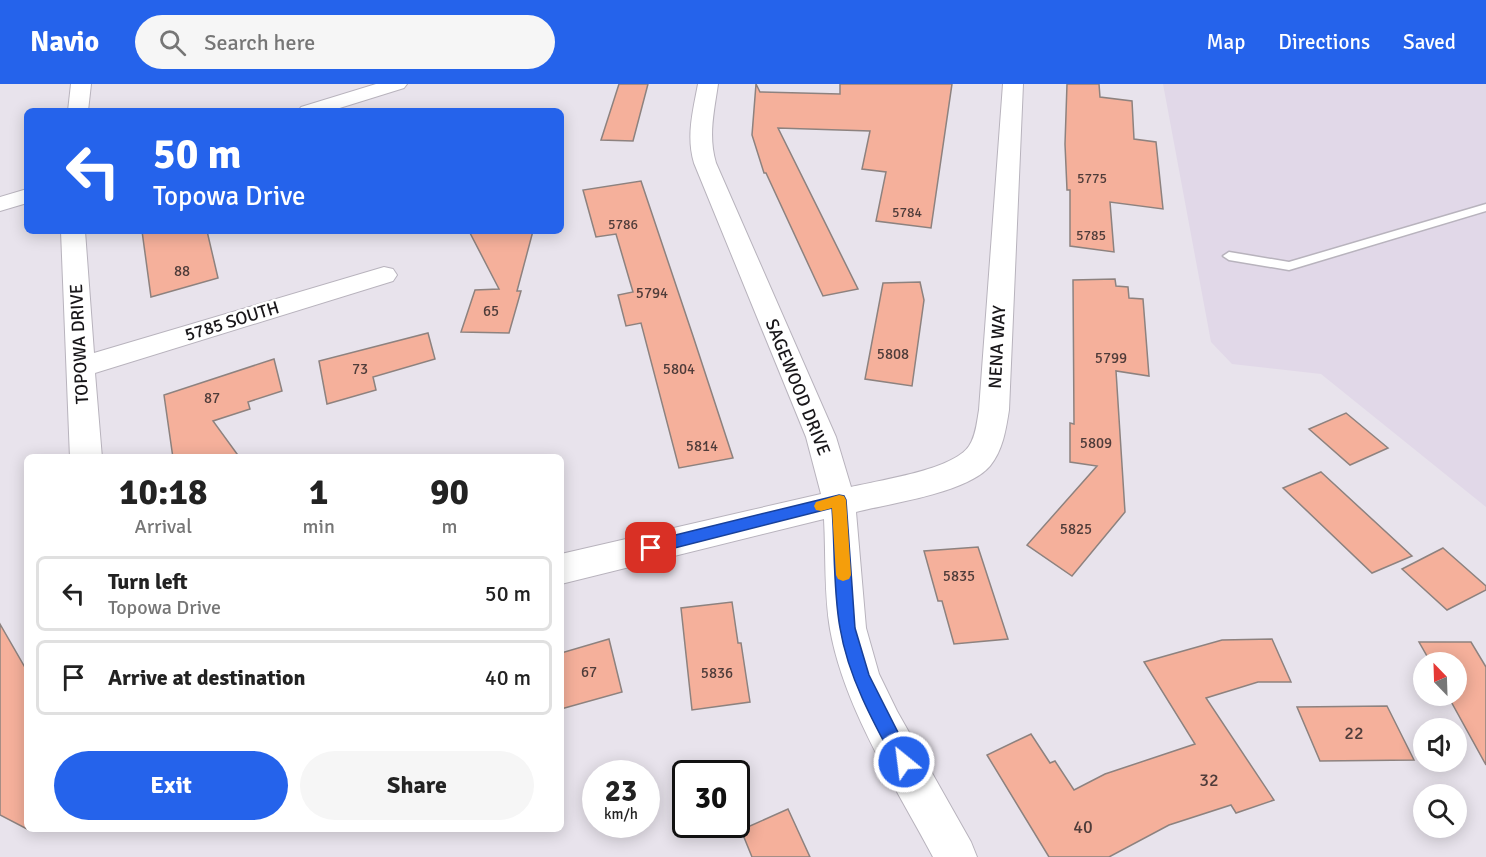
<!DOCTYPE html>
<style>
body{margin:0;font-family:Signika,sans-serif;background:#f6f6f6;color:#222;height:100vh;display:flex;flex-direction:column;font-size:22px;white-space:nowrap}
*{box-sizing:border-box;margin:0}
p{font-size:20px;color:#767676}
.icon{flex:none;width:33px;height:33px;fill:none;stroke:currentColor;stroke-width:2;stroke-linecap:round;stroke-linejoin:round}
.map{position:relative;flex:1;overflow:hidden}
.details{position:absolute;left:24px;top:370px;width:540px;height:378px;display:flex;flex-direction:column;background:#fff;border-radius:9px;box-shadow:0 3px 15px #0003}
.details>*{flex:none}
.guide{position:absolute;left:24px;top:24px;width:540px;height:126px;border-radius:9px;box-shadow:0 3px 15px #0003;background:#2563eb;color:#fff;overflow:hidden}
.needle{width:39px;rotate:337deg}
.tools{position:absolute;left:1413px;top:568px;display:grid;gap:12px}
.tools a{display:grid;place-items:center;width:54px;height:54px;border-radius:50%;background:#fff;box-shadow:0 3px 15px #0003;font-size:30px}
.speed{position:absolute;left:582px;top:676px;display:flex;gap:12px;font-size:30px;font-weight:700;text-align:center}
.speed>*{display:grid;place-content:center;width:78px;height:78px;border-radius:50%;background:#fff;box-shadow:0 3px 15px #0003;line-height:1}
.speed small{font-size:15px;font-weight:400}
.speed .limit{border:3px solid #111;border-radius:9px;background:#fff;color:#111}
.pin{position:absolute;display:grid;place-items:center;width:51px;height:51px;color:#fff;margin:-26px;border-radius:12px;box-shadow:0 3px 9px #0006}
.me{position:absolute;width:66px;margin:-33px;rotate:331deg;stroke-linejoin:round;filter:drop-shadow(0 0 4px #0008)}
.turn{display:flex;align-items:center;gap:21px;height:126px;padding:0 30px;font-size:27px}
.turn .icon{width:78px;height:78px;stroke-width:2.5}
.turn b{display:block;font-size:42px;line-height:51px}
.eta{display:flex;justify-content:space-evenly;align-items:center;height:102px;text-align:center}
.eta b{font-size:36px;font-weight:700;line-height:42px}
.primary-button{display:flex;gap:12px;margin-top:auto;padding:12px 30px}
.primary-button a{flex:1;height:69px;border-radius:36px;background:#2563eb;color:#fff;font-size:24px;font-weight:700;line-height:69px;text-align:center}
.primary-button a+a{background:#f6f6f6;color:#222}
ul{padding:0;list-style:none}
li{display:flex;align-items:center;gap:18px;height:75px;margin:0 12px 9px;padding:0 18px;border:3px solid #e0e0e0;border-radius:9px}
li div{flex:1}
li b{display:block;font-size:22px}
li em{font-style:normal}
header{display:flex;align-items:center;gap:36px;box-sizing:border-box;height:84px;padding:0 30px;background:#2563eb;color:#fff}
header strong{font-size:28px}
nav{display:flex;gap:33px;margin-inline-start:auto;font-size:21px}
.search{width:420px;height:54px;background:#f6f6f6;display:flex;align-items:center;gap:15px;box-sizing:border-box;padding:0 21px;border-radius:33px;color:#767676;font-size:22px}
.map>svg:first-child{display:block}
.built{fill:#e1d8e8}
.building{fill:#f5b09b;stroke:#8d827f;stroke-width:1.5}
.lines{fill:none;stroke-linecap:round;stroke-linejoin:round}
.lane-casing{stroke:#b8b3bd;stroke-width:3}
.street-casing{stroke:#b8b3bd;stroke-width:2}
.lane{fill:#fff;fill-rule:evenodd}
.street{fill:#fff;fill-rule:evenodd}
.route{fill:#2563eb;stroke:#184099;stroke-width:1.5}
.slow{fill:#f59e0b}
.labels{text-anchor:middle;stroke-width:5;stroke-linejoin:round;paint-order:stroke}
.far-number-label{font-size:14px;fill:#4f3c3a}
.number-label{font-size:15px;fill:#4f3c3a}
.street-label{font-size:18px;fill:#181619;stroke:#fff}
.near-number-label{font-size:18px;fill:#4f3c3a}
</style>
<header>
<strong>Navio</strong>
<div class="search"><svg class="icon" aria-label="search" viewBox="0 0 24 24"><circle cx="10" cy="10" r="6"/><path d="M15 15l6 6"/></svg>Search here</div>
<nav><a>Map</a><a>Directions</a><a>Saved</a></nav>
</header>
<div class="map">
<svg width="1486" height="773" viewBox="0 0 1486 773">
<rect width="100%" height="100%" fill="#e8e3ec"/>
<polygon class="built" points="1163,0 1486,0 1486,423 1321,290 1232,280 1211,258"/>
<g class="building">
<polygon points="619,0 648,0 633,57 601,56"/>
<polygon points="756,0 760,8 840,10 840,0 952,0 931,144 876,137 886,88 862,85 870,47 778,44 858,205 823,212 816,197 766,89 764,89 752,51"/>
<polygon points="1067,0 1099,0 1100,13 1132,17 1134,55 1156,58 1163,125 1110,118 1114,168 1070,162 1070,106 1067,106 1065,60"/>
<polygon points="641,97 693,252 733,374 679,384 641,239 626,242 618,211 633,208 616,150 596,153 583,106"/>
<polygon points="142,147 207,147 218,194 151,213"/>
<polygon points="469,147 533,147 517,207 521,207 509,249 461,248 475,206 499,205"/>
<polygon points="1115,195 1116,202 1128,203 1129,214 1143,215 1149,292 1116,287 1125,428 1072,492 1027,461 1097,382 1070,378 1070,339 1074,340 1073,196"/>
<polygon points="920,198 924,216 912,302 865,295 883,199"/>
<polygon points="428,249 435,275 373,293 376,306 327,320 319,277"/>
<polygon points="274,275 282,307 248,318 250,325 213,337 240,374 173,374 164,311"/>
<polygon points="1346,329 1388,364 1350,381 1309,345"/>
<polygon points="1321,388 1412,472 1372,489 1283,404"/>
<polygon points="978,463 1008,555 954,560 942,517 938,517 924,467"/>
<polygon points="1443,464 1486,502 1486,506 1447,526 1402,485"/>
<polygon points="732,518 738,559 741,559 750,618 692,626 681,524"/>
<polygon points="0,540 27,587 27,745 0,731"/>
<polygon points="609,555 622,608 561,625 561,569"/>
<polygon points="1272,555 1291,598 1258,598 1206,614 1274,716 1236,729 1231,721 1169,741 1109,773 1049,773 987,671 1031,650 1050,679 1055,677 1074,706 1105,690 1195,660 1144,578 1222,556"/>
<polygon points="1419,558 1471,558 1486,583 1486,681 1448,612 1456,612 1456,579 1431,579"/>
<polygon points="1387,622 1414,676 1320,677 1297,623"/>
<polygon points="788,725 810,773 752,773 741,746"/>
</g>
<g class="lines">
<g class="lane-casing">
<polygon id="lane" points="1486,120 1486,127 1289,186 1229,176 1223,172 1229,168 1289,178"/>
</g>
<g class="street-casing">
<g id="street">
<polygon points="71,0 91,0 88,27 68,27"/>
<polygon points="376,0 407,0 404,4 330,27 298,27 301,23"/>
<path d="M 698,0 L 718,0 C 714,28 708,52 716,79 L 836,353 L 851,403 C 880,396 953,386 969,362 C 976,352 977,337 979,326 L 1003,0 L 1023,0 L 1009,326 C 1006,345 1003,366 990,382 C 967,409 891,419 856,428 L 866,544 L 879,590 L 897,627 L 971,758 L 977,773 L 933,773 C 895,702 844,624 830,545 C 824,510 826,471 824,435 L 561,500 L 561,470 L 821,410 L 806,353 L 694,79 C 686,52 693,27 698,0 Z"/>
<polygon points="27,105 27,119 0,127 0,113"/>
<polygon points="61,147 85,147 94,269 384,183 393,185 397,191 393,197 95,289 102,374 70,374"/>
</g>
</g>
<use href="#lane" class="lane"/>
<use href="#street" class="street"/>
</g>
<path class="route" d="M 839,411 L 844,412 L 846,416 L 855,544 L 869,591 L 913,678 L 910,684 L 904,687 L 898,684 C 874,640 848,593 840,544 C 833,505 835,463 832,424 L 651,470 L 646,468 L 644,464 L 646,459 L 651,457 Z"/>
<polygon class="slow" points="839,411 844,412 846,416 851,491 849,495 843,497 838,495 836,491 832,424 821,427 816,426 814,422 816,418"/>
<g class="labels">
<g class="far-number-label">
<text x="1092" y="99">5775</text>
<text x="907" y="133">5784</text>
<text x="623" y="145">5786</text>
<text x="1091" y="156">5785</text>
</g>
<g class="number-label">
<text x="182" y="192">88</text>
<text x="652" y="214">5794</text>
<text x="491" y="232">65</text>
<text x="893" y="275">5808</text>
<text x="1111" y="279">5799</text>
<text x="360" y="290">73</text>
<text x="679" y="290">5804</text>
<text x="212" y="319">87</text>
<text x="1096" y="364">5809</text>
<text x="702" y="367">5814</text>
<text x="1076" y="450">5825</text>
<text x="959" y="497">5835</text>
<text x="589" y="593">67</text>
<text x="717" y="594">5836</text>
</g>
<g class="street-label">
<text transform="translate(232 237) rotate(-17)" y="6">5785 SOUTH</text>
<text transform="translate(79 260) rotate(-93)" y="6">TOPOWA DRIVE</text>
<text transform="translate(997 263) rotate(-87)" y="6">NENA WAY</text>
<text transform="translate(798 303) rotate(68)" y="6">SAGEWOOD DRIVE</text>
</g>
<g class="near-number-label">
<text x="1354" y="655">22</text>
<text x="1209" y="702">32</text>
<text x="1083" y="749">40</text>
</g>
</g>
</svg>
<div class="tools">
<a><svg class="needle" viewBox="-14 -14 28 28"><path d="M0-13l5 13h-10z" fill="#e53935"/><path d="M0 13l5-13h-10z" fill="#767676"/></svg></a>
<a><svg class="icon" aria-label="sound" viewBox="0 0 24 24"><path d="M4 9h4l5-4v14l-5-4H4zM17 9q2 3 0 6"/></svg></a>
<a><svg class="icon" aria-label="search" viewBox="0 0 24 24"><circle cx="10" cy="10" r="6"/><path d="M15 15l6 6"/></svg></a>
</div>
<div class="speed"><div>23<small>km/h</small></div><div class="limit">30</div></div>
<div class="pin" style="left:651px;top:464px;background:#d93025"><svg class="icon" aria-label="arrive" viewBox="0 0 24 24"><path d="M6 21V4h12l-3 4 3 4H6"/></svg></div>
<svg class="me" style="left:904px;top:678px" viewBox="-20 -20 40 40"><circle r="17" fill="#2563eb" stroke="#fff" stroke-width="3"/><path d="M0-11L8 9 0 5-8 9z" fill="#fff"/></svg>
<div class="guide">
<div class="turn"><svg class="icon" aria-label="left" viewBox="0 0 24 24"><path d="M17 20v-9H6M10 6l-5 5 5 5"/></svg><div><b>50 m</b>Topowa Drive</div></div>
</div>
<section class="details">
<div class="eta">
<div><b>10:18</b><p>Arrival</p></div>
<div><b>1</b><p>min</p></div>
<div><b>90</b><p>m</p></div>
</div>
<ul>
<li><svg class="icon" aria-label="left" viewBox="0 0 24 24"><path d="M17 20v-9H6M10 6l-5 5 5 5"/></svg><div><b>Turn left</b><p>Topowa Drive</p></div><em>50 m</em></li>
<li><svg class="icon" aria-label="arrive" viewBox="0 0 24 24"><path d="M6 21V4h12l-3 4 3 4H6"/></svg><div><b>Arrive at destination</b></div><em>40 m</em></li>
</ul>
<div class="primary-button"><a>Exit</a><a>Share</a></div>
</section>
</div>
